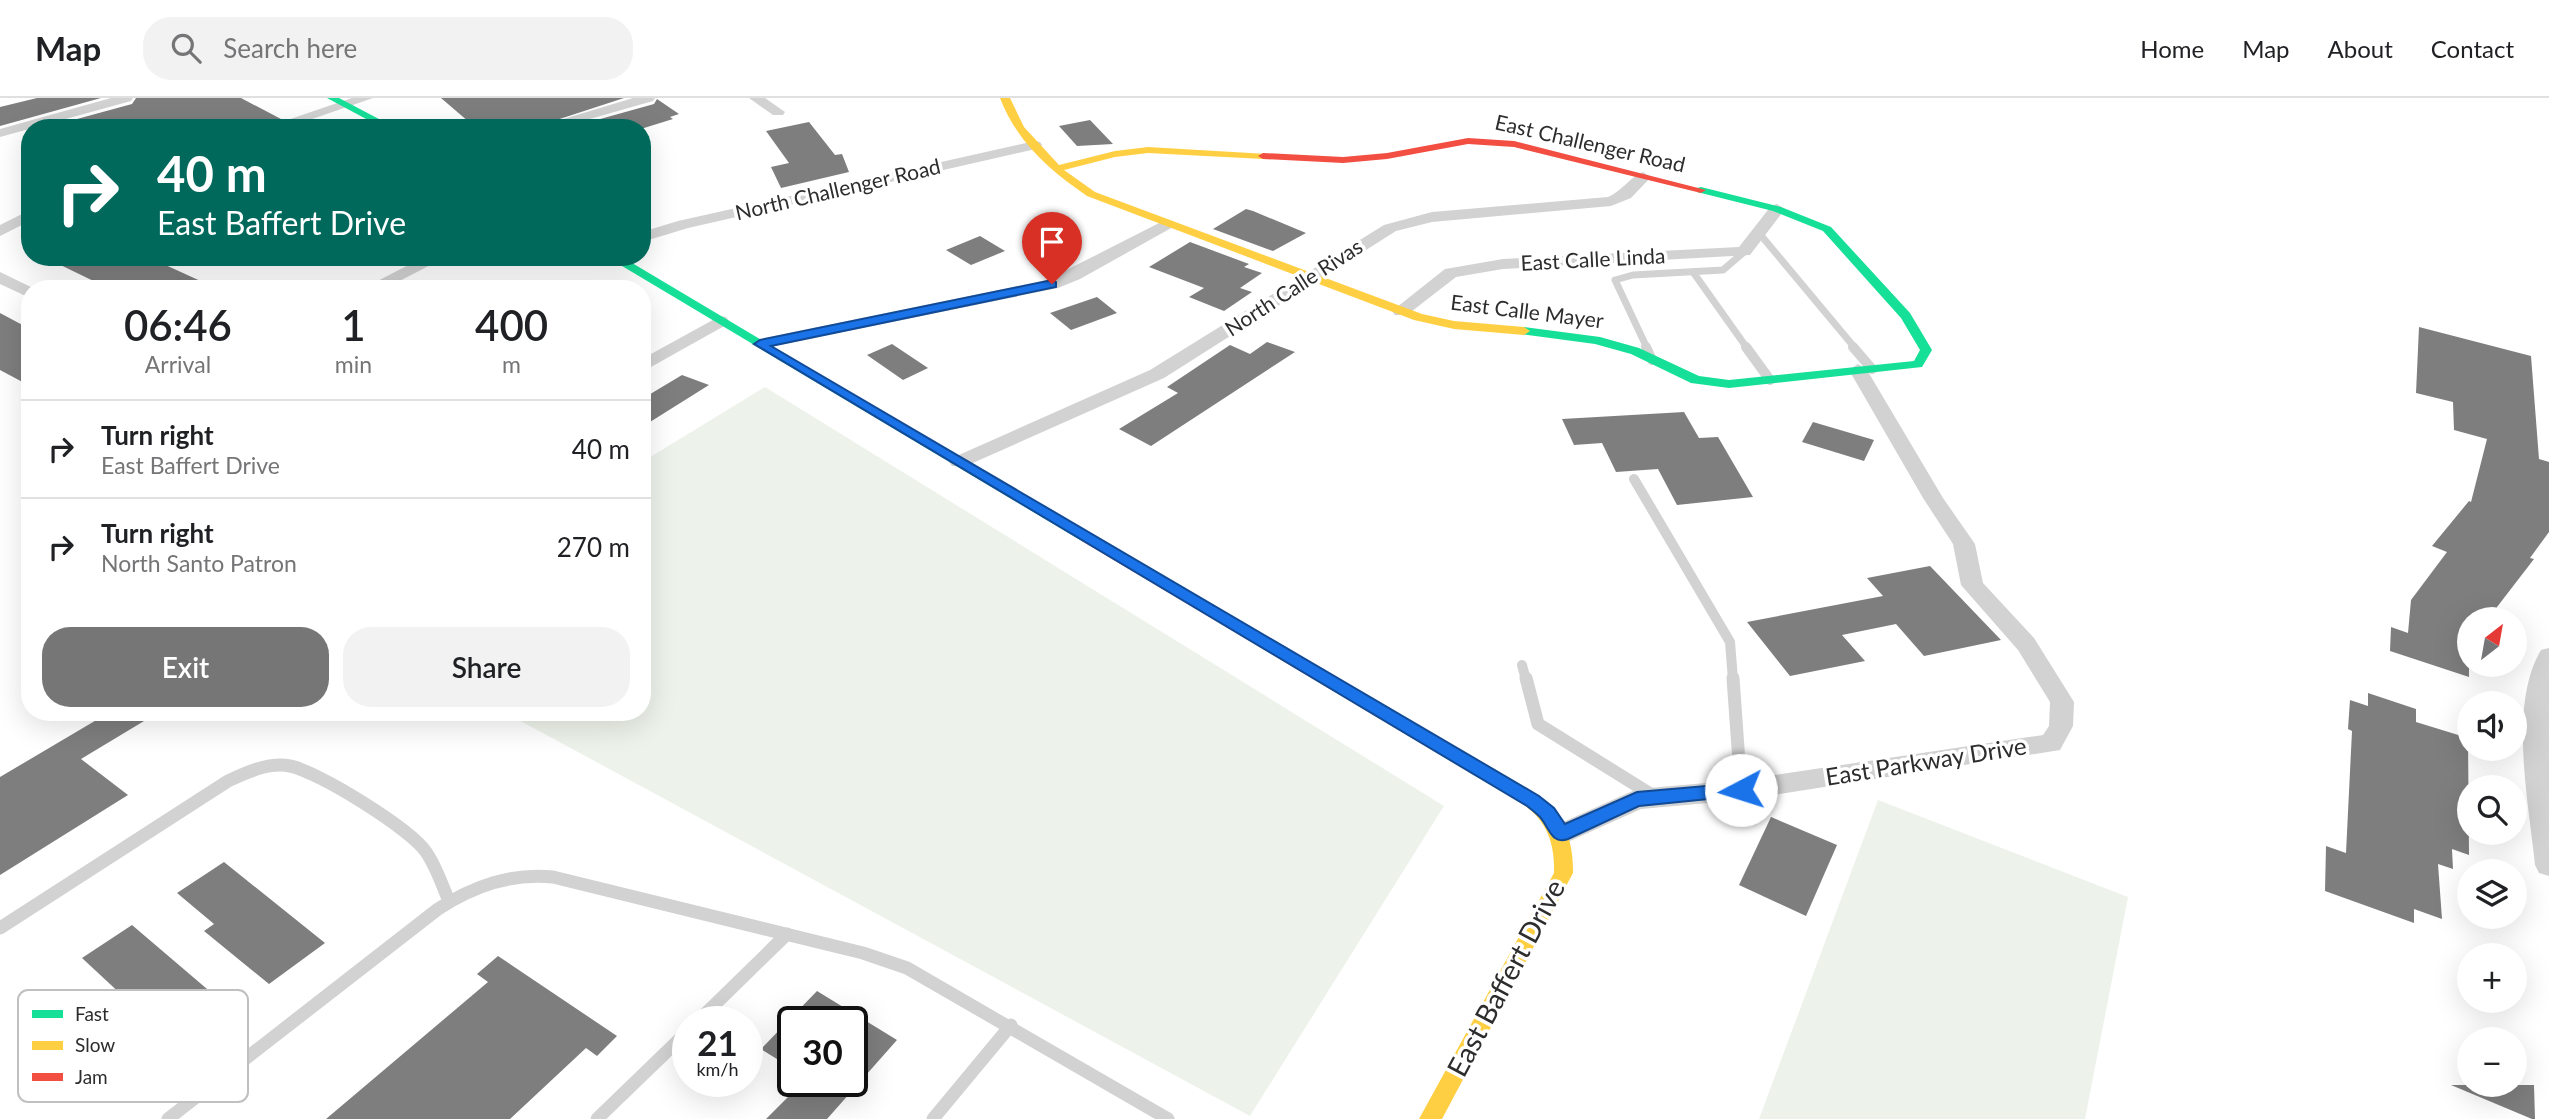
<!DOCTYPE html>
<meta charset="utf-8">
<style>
body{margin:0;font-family:Lato,sans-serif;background:#f2f2f2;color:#202124;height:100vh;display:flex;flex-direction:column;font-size:26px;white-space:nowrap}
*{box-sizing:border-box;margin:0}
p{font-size:23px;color:#757577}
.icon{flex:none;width:38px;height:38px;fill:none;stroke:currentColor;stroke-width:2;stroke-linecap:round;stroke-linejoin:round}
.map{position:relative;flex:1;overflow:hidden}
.sheet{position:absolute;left:21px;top:182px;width:630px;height:441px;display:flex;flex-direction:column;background:#fff;border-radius:28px;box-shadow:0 7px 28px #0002}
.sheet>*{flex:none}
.guide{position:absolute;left:21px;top:21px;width:630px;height:147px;border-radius:28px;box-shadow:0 7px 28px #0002;background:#00695c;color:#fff;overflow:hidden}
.needle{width:46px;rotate:31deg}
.controls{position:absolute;left:2457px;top:509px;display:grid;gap:14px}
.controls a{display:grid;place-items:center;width:70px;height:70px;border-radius:50%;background:#fff;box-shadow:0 7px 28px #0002;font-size:35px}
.speed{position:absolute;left:672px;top:908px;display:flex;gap:14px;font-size:35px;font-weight:700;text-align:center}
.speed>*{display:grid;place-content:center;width:91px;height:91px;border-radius:50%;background:#fff;box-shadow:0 7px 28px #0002;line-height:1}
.speed small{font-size:18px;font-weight:400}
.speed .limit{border:4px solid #111;border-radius:10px;background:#fff;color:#111}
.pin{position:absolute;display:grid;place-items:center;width:60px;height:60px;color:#fff;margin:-72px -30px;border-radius:50% 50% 50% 0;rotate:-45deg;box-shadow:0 0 7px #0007}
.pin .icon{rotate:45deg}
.me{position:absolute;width:77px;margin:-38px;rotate:265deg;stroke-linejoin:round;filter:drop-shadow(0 0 5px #0008)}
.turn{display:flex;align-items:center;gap:24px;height:147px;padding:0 21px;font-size:32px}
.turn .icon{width:91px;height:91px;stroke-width:2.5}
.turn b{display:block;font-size:49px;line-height:60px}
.eta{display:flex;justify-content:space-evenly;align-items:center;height:119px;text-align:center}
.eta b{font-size:42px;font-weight:600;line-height:49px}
.action{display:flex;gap:14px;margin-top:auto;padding:14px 21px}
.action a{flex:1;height:80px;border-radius:28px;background:#767676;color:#fff;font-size:28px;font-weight:600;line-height:80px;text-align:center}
.action a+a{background:#f2f2f2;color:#202124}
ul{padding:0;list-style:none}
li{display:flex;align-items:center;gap:21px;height:98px;padding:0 21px;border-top:2px solid #e0e0e0}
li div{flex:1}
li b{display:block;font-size:26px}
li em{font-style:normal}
header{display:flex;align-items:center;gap:42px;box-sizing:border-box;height:98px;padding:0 35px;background:#fff;border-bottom:2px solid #e0e0e0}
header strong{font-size:33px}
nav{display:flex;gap:38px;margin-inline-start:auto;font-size:24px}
.search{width:490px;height:63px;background:#f2f2f2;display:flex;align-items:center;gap:18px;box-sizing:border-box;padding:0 24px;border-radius:28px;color:#757577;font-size:26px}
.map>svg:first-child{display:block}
.green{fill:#edf3eb}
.building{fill:#7e7e7e}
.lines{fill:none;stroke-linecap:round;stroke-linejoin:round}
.lane-far2{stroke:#d2d2d2;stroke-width:7}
.lane-far1{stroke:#d2d2d2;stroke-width:10}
.lane{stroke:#d2d2d2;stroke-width:13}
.street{fill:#d2d2d2;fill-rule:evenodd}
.fast{fill:#16e098;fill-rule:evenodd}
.slow{fill:#ffcf43;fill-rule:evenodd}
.jam{fill:#f24e42;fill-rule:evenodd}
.route{fill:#1a73e8;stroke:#114b97;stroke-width:2}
.labels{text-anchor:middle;stroke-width:7;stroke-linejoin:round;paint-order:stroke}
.far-street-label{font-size:21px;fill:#2d2d2d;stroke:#fff}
.street-label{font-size:24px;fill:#2d2d2d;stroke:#fff}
.near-street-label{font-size:28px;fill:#2d2d2d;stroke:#fff}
.key{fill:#fff;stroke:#c0c0c0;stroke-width:2}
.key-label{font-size:19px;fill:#2d2d2d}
</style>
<header>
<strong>Map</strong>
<div class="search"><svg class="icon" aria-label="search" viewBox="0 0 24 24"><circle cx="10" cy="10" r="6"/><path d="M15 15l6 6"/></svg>Search here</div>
<nav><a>Home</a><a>Map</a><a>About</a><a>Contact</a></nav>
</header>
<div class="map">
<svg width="2549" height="1021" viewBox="0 0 2549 1021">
<rect width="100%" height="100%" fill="#fff"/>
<g class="green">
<polygon points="765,289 1444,708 1250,1018 504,614 642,614 642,364"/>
<polygon points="1878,702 2128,799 2085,1021 1759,1021"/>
</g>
<g class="building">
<polygon points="37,0 101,0 0,28 0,9"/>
<polygon points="136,0 241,0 281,21 262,30 44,30 132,6"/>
<polygon points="441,0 624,0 532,30 476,30"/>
<polygon points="657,1 679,16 670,19 673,21 644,30 568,30 654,6"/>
<polygon points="1090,22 1113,46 1077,48 1059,28"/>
<polygon points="809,24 835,57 842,56 849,74 781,90 771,69 789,65 766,33"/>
<polygon points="1246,111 1253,113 1306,135 1273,153 1213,131"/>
<polygon points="980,138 1005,153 971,167 946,152"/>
<polygon points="1190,144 1249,166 1244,169 1262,175 1240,190 1252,194 1224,213 1189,199 1204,190 1149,169"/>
<polygon points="44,159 148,159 218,191 110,191"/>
<polygon points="1097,199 1117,215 1071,232 1050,215"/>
<polygon points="0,215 30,231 30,288 0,272"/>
<polygon points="2419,229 2531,258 2539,361 2549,364 2549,434 2530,460 2534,461 2497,509 2497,522 2469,522 2469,579 2390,553 2391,529 2408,535 2411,502 2447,454 2432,448 2469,403 2471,404 2487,341 2454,332 2453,304 2416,295"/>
<polygon points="1267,244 1295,254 1151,348 1119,331 1178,295 1167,289 1230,247 1250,256"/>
<polygon points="892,246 928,270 903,282 867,257"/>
<polygon points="682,277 709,287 642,329 642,301"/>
<polygon points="1684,314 1699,340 1718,339 1753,399 1677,407 1658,371 1616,374 1602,345 1574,347 1562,321"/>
<polygon points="1813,324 1874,342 1864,363 1802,344"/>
<polygon points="1930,468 2001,542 1924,558 1896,526 1842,537 1865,563 1790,578 1747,524 1883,498 1867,480"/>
<polygon points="2368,595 2416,611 2416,624 2468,640 2469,757 2452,751 2453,771 2438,766 2442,821 2414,811 2414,825 2325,793 2326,748 2346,755 2352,633 2348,631 2350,602 2368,608"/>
<polygon points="110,614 159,614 81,661 128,697 0,777 0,679"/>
<polygon points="1771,719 1837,747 1806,818 1739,787"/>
<polygon points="224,764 325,845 269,886 204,833 214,826 177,795"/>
<polygon points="132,827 234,914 182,953 82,860"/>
<polygon points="498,858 617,938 597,958 586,950 510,1021 326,1021 488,884 477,876"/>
<polygon points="817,893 897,942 827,1021 766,1021 803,984 852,984 852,924 793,924 793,971 761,951"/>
<polygon points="2451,987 2534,987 2535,1021 2532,1021"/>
</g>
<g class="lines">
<g class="lane-far2">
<polyline points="1759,135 1855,250"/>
<polyline points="1693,174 1747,250"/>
<polyline points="1647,250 1615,182 1633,177 1723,172 1744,154"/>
</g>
<g class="lane-far1">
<polyline points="1646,249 1652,262"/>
<polyline points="1746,249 1770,282"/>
<polyline points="1853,249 1872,271"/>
<polyline points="1634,381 1730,544 1733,582"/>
<polyline points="1522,567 1526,582"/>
</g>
<g class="lane">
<polyline points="1526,580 1538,626 1652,697"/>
<polyline points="1733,580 1741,692"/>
<path d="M 0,830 L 228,683 C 247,674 269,664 290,668 C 317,673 411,731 426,754 C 436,768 442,787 449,803"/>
<polyline points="697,924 787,836"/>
<path d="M 168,1021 L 438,811 C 474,788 510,775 553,779 L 863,855 L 907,870 L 1168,1021"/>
<polyline points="597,1021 688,933"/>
<polyline points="933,1021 1011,927"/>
</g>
<g class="street">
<polygon points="111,0 133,0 131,3 0,39 0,31"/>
<polygon points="352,0 373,0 286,30 264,30"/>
<polygon points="633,0 655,0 653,3 558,30 534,30"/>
<polygon points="749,0 765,0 785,14 783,17 773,17"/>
<polygon points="1035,43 1040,44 1042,47 1040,50 688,130 642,144 642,134 678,123"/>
<path d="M 1643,74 L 1651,79 L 1631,100 L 1611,108 L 1432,124 L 1396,133 L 1164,280 L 966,368 L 952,368 L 949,364 L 952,360 L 1150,272 L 1384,127 L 1432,114 L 1608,99 C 1622,93 1630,79 1643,74 Z"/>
<polygon points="1777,106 1785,111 1750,157 1503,171 1456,179 1407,217 1395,217 1392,213 1445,171 1451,170 1503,161 1739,149 1771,108"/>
<polygon points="30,112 30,123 0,138 0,127"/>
<polygon points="1167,121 1175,126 1173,129 1080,181 1058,190 760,251 751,246 760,241 1047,182"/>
<polygon points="424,159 446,159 384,191 362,191"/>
<polygon points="0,174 35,191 30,191 30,200 0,186"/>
<polygon points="720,218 726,219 729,223 726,227 642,274 642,261"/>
<polygon points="1858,266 1867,272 1943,400 1975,446 1983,485 2034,540 2074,604 2073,628 2060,652 1741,702 1641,711 1570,743 1561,747 1552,743 1548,736 1552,729 1637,691 1741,682 2043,637 2049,628 2050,604 2018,552 1961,487 1953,446 1923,400 1849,272"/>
<path d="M 2549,550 L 2549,778 L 2539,775 L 2535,767 C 2529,706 2508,607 2541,552 Z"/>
</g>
<g class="fast">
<polygon points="327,0 339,0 396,30 383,30"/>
<polygon points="1701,89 1781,109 1831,129 1910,215 1932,252 1922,269 1729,290 1691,285 1631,256 1595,246 1520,236 1520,230 1524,229 1600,239 1639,250 1699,278 1729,282 1914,263 1920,252 1901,220 1823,133 1773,113 1697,94 1697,90"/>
<polygon points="607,159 622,159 1094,440 1087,445 1082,443"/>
</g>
<g class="slow">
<path d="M 1000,0 L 1010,0 L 1024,29 L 1059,67 L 1115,53 L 1148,49 L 1267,56 L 1268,58 L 1263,61 L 1148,55 L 1115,59 L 1064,72 L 1095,94 L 1422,216 L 1454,223 L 1524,229 L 1530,233 L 1524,237 L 1454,231 L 1414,222 L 1087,98 C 1049,72 1017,44 1000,0 Z"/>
<path d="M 1482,666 C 1494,670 1505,678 1516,684 C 1555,706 1574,729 1573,775 L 1442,1021 L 1419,1021 L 1554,775 C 1556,716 1521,704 1476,678 L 1473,673 L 1476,668 Z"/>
</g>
<g class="jam">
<polygon points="1468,40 1514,43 1706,92 1701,95 1514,49 1468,46 1387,61 1343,65 1263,61 1258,58 1263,55 1343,59 1387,55"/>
<polygon points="1087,435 1488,668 1491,673 1488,678 1476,678 1082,443 1080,440"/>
</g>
</g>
<path class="route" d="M 1052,182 L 1056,184 L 1056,189 L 771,248 L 1539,698 L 1554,710 L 1565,726 L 1637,694 L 1741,685 L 1748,687 L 1750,692 L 1748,697 L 1639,708 L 1568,741 C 1551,747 1549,729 1540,719 C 1536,715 1531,711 1527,708 L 754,246 L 760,242 Z"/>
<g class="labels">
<g class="far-street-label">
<text transform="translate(1590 46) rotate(13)" y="7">East Challenger Road</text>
<text transform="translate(838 92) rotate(-13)" y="7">North Challenger Road</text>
<text transform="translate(1593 162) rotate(-3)" y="7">East Calle Linda</text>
<text transform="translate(1294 190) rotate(-33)" y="7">North Calle Rivas</text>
<text transform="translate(1527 214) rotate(7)" y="7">East Calle Mayer</text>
</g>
<g class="street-label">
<text transform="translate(1926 664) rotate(-9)" y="8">East Parkway Drive</text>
</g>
<g class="near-street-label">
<text transform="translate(1506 880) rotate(-62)" y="10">East Baffert Drive</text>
</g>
</g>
<rect x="18" y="892" width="230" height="112" rx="10" class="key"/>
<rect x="32" y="912" width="31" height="8" fill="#16e098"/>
<rect x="32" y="943" width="31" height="9" fill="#ffcf43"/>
<rect x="32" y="975" width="31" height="8" fill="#f24e42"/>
<g class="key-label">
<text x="75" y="923">Fast</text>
<text x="75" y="954">Slow</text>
<text x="75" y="986">Jam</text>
</g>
</svg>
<div class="controls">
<a><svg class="needle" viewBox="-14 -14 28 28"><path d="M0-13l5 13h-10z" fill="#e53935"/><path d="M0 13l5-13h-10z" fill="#757577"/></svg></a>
<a><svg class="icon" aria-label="sound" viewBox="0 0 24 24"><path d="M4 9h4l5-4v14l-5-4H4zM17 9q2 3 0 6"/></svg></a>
<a><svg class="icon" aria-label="search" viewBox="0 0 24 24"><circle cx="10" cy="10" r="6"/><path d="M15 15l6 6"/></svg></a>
<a><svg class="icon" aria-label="layers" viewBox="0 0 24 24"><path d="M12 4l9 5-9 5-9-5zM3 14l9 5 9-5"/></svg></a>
<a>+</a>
<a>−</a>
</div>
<div class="speed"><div>21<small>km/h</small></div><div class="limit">30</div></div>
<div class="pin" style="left:1052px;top:186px;background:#d93025"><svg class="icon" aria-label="arrive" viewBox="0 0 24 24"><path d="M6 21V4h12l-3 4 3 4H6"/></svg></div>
<svg class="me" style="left:1741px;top:692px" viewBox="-20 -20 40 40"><circle r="19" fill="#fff"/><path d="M0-13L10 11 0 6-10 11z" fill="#1a73e8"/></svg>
<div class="guide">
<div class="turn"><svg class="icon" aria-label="right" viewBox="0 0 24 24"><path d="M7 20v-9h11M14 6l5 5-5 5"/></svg><div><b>40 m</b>East Baffert Drive</div></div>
</div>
<section class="sheet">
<div class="eta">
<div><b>06:46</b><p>Arrival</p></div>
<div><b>1</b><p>min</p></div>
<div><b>400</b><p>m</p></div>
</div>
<ul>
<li><svg class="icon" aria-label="right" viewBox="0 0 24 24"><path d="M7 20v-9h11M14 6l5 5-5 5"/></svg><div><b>Turn right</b><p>East Baffert Drive</p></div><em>40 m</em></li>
<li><svg class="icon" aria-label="right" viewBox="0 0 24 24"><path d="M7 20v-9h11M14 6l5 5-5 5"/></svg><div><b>Turn right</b><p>North Santo Patron</p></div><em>270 m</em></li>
</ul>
<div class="action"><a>Exit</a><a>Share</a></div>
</section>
</div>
